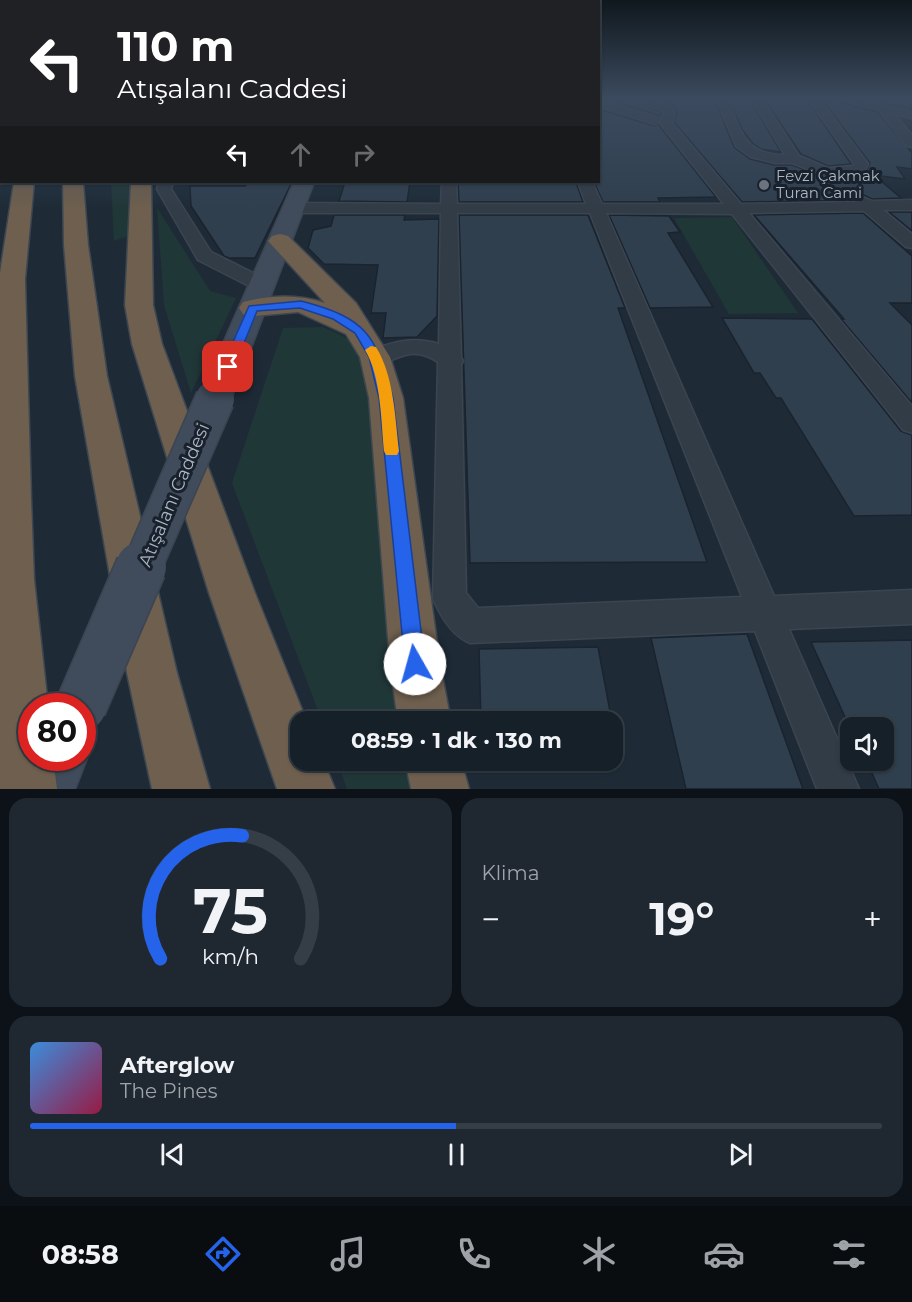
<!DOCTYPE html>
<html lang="tr">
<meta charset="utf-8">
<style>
:root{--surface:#162029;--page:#1f2831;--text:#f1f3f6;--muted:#9ea3a8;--line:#353e46;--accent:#2563eb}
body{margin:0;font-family:Montserrat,sans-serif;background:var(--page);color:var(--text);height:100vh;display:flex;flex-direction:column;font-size:22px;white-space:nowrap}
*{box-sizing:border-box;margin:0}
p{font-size:20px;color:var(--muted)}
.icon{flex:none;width:33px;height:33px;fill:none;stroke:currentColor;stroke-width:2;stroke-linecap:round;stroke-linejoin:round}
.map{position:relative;height:789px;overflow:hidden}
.panel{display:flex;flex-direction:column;gap:9px;padding:9px;background:#0c1217;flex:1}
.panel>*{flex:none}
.guide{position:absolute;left:0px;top:0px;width:600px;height:183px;box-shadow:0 2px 4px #0004,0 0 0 2px var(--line);background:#202124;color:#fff;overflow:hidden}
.buttons{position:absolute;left:840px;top:717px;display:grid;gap:12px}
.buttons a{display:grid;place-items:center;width:54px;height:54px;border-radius:12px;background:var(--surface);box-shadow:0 2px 4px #0004,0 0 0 2px var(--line);font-size:30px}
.speed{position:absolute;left:18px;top:693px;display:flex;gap:12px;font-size:30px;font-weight:700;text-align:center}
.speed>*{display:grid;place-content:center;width:78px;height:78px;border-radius:50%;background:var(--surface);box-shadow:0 2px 4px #0004,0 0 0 2px var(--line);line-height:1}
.speed .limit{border:9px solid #d22;background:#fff;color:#111}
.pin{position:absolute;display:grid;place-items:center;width:51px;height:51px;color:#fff;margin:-26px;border-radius:12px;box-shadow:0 3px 9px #0006}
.me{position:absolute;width:66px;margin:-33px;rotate:353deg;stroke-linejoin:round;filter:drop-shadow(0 0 4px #0008)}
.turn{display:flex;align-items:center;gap:21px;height:126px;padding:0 18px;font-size:27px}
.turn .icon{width:78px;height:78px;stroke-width:2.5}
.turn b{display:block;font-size:42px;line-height:51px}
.lanes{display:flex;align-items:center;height:57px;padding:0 18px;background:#0003;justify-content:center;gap:30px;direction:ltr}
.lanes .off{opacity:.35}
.big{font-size:45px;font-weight:700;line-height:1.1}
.panel .card{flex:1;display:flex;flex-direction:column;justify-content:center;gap:9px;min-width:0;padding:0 21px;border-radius:18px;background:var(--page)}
.panel .dial{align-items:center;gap:0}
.dial svg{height:156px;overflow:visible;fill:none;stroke:var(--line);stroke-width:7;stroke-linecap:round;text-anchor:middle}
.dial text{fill:var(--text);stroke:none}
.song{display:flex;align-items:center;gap:18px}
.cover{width:72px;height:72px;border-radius:9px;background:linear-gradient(135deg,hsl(210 70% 55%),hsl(340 70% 35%))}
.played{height:6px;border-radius:3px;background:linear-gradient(90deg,var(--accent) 50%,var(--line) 50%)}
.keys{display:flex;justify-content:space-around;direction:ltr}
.heat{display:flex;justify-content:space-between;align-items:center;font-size:33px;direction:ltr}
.panel .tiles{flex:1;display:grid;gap:9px;grid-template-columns:1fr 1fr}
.card:last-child{grid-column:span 2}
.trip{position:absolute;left:290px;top:711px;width:333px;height:60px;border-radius:18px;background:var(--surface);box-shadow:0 2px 4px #0004,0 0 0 2px var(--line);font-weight:700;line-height:60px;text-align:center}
.tabs{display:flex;height:96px;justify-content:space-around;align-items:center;background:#090d10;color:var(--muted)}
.tabs .icon{width:42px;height:42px}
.tabs .on{color:var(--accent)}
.tabs b{font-size:27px;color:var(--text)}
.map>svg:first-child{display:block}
.green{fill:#203738}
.building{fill:#303f4e;stroke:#1a232e;stroke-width:1.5}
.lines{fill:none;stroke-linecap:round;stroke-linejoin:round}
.street-casing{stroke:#3b4551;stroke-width:3}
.secondary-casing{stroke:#3b4551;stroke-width:3}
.highway-casing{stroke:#3d4752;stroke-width:3}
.street{fill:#323c47;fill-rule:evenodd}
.secondary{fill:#404c5b;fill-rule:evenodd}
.highway{fill:#6e5f4e;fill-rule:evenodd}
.secondary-bridge-far2-casing{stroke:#3b4551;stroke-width:32;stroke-linecap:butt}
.secondary-bridge-far1-casing{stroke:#3b4551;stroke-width:41;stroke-linecap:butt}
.secondary-bridge-casing{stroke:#3b4551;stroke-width:53;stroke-linecap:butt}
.secondary-bridge-far2{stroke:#404c5b;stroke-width:29}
.secondary-bridge-far1{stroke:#404c5b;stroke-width:38}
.secondary-bridge{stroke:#404c5b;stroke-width:50}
.route{fill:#2563eb;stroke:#184099;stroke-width:1.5}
.slow{fill:#f59e0b}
.worship-dot{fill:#6b7280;stroke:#18212c;stroke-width:2}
.labels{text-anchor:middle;stroke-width:6;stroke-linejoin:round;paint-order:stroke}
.far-poi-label{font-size:15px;fill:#acb7c5;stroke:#18212c;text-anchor:start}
.street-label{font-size:18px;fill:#acb7c5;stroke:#18212c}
</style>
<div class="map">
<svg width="912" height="789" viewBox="0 0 912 789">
<rect width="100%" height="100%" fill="#1e2b37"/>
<path class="green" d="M111,182H134L131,235L114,241Z
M157,208L210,291L236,298L191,393L164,305Z
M732,217L798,313L729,314L674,218Z
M323,327C361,343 362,348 373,387L404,721H322L232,483L283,328Z
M337,761H408L412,789H347Z"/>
<path class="building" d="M616,98H629L661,112L660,116L609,100Z
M658,98H714L734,147L750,159L774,165H792L826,178H848L865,174L870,163L821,98H837L839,102L878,112L912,153V169L897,167L905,179L874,175L901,198L872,199L864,195L855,200L742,202L674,122L677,114L675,107L670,102Z
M728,98H749L781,152L761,149L753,144L742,129Z
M764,98H806L851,164L828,166L801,154Z
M865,98H912V110Z
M598,109L654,126L658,124L716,197L658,198L660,202H603L594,182H598Z
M249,182H292L255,258H229L224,256L191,206L190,186H245Z
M345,182H410L407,202L339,201Z
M458,182H576L583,202H459Z
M889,212H912V230H911Z
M863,213L912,256V303H890L912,325V403L841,319H844L754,215Z
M334,215H405L404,220L439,219L437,316L417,337L383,338L386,313H371L378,265L324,264L308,248L313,230L331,226Z
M459,215H588L625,308H618L707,562L470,563Z
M609,215L669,216L680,232L668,233L713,307L650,308Z
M722,318L812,319L901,431L912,435V515L854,516L781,398H776L760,373H754Z
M747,634L803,789H686L651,638Z
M912,640V789H879L866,760H884V728H850L811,642Z
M598,647L612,722H481L479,649Z"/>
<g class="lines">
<g class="street-casing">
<path id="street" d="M631,98C648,98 684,98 672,123L741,204L856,202L863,197L872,201L912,200V210H883L912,234V248L906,247L864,211L749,213L912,406V433L903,430L732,214L606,213L774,596L912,590V624L789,629L859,789H817L755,631L470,643C452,636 441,617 433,599L438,362C404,340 394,370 367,362L364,357L367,352C392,342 412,336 439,344L441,213H293L285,208L293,203L441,204L442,182H456L457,204H586L578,182H592L602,204H724L660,123L664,111ZM457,213H590L742,597L478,608L466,593L461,365L463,361L461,357Z
M716,98H726C741,130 743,155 785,155L751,98H761L799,156L828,168L853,166L854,164L808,98H818L868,164L864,172L848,176H826L792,163H775L751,157L736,146Z
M839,98H856L912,112V118L894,114L912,135V147L907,146L879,110L840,100Z
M598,99L659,118L661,120L655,124L598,106Z
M159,182H173L171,189L211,252L269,281L272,285L269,289H255L198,260L157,189Z"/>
</g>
<g class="secondary-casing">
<path id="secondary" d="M294,182H314L236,387L232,395L220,399L208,395L204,387Z
M82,748L87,758L75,789H17L32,756L82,758Z"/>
</g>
<g class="highway-casing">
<path id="highway" d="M14,182H34L25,279L31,499L34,579L48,706H32V758H53L57,789H0V273Z
M63,182H83L88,245L107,376L177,673L210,789H152L127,673L75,376L64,245Z
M131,182H151L153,305L162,344L255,593L307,722H300V760H323L335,789H277L209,593L132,344L125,305Z
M280,234L288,236L356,303L390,357L403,398L440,664L451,722H398L390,664L369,398L360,357L346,334L298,312L253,316L243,314L239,308L243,302C270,295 299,294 325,303L268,241L272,236Z
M405,760H461L469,789H411Z"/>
</g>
<use href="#street" class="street"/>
<use href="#secondary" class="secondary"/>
<use href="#highway" class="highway"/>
<g class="secondary-bridge-far2-casing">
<path id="secondary-bridge-far2" d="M214,400L220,387"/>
</g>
<g class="secondary-bridge-far1-casing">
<path id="secondary-bridge-far1" d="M141,569L215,399"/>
</g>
<g class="secondary-bridge-casing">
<path id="secondary-bridge" d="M81,706L141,567"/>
</g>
<use href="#secondary-bridge-far2" class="secondary-bridge-far2"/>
<use href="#secondary-bridge-far1" class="secondary-bridge-far1"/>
<use href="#secondary-bridge" class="secondary-bridge"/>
</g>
<linearGradient id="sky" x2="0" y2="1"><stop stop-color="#10181e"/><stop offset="0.47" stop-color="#3b4a5e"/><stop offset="1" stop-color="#3b4a5e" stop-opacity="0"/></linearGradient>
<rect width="912" height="208" fill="url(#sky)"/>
<path class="route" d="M301,301C367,318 376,335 393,398L425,664L422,672L415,675L408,672L405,664L379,398L369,357L355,333L333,319L300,308L257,311L233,370H224L222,367L249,306Z"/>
<path class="slow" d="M371,346L376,347C394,376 395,417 399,451L397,455H386L384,451C381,420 381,376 365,350Z"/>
<circle class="worship-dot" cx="764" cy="185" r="6"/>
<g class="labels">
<g class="far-poi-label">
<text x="776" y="181">Fevzi Çakmak<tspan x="776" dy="17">Turan Cami</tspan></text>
</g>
<g class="street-label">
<text transform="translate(174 495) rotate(-67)" y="6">Atışalanı Caddesi</text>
</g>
</g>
</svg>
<div class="buttons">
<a><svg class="icon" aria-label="sound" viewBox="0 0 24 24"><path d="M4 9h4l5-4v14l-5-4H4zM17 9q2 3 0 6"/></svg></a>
</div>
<div class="speed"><div class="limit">80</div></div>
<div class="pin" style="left:228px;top:367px;background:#d93025"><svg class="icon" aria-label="arrive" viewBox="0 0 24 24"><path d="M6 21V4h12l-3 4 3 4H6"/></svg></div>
<svg class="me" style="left:415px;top:664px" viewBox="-20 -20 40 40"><circle r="19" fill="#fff"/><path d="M0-13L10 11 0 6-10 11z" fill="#2563eb"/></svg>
<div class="trip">08:59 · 1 dk · 130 m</div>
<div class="guide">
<div class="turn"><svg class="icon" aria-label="left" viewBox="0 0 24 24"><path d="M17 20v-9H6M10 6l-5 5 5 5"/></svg><div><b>110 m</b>Atışalanı Caddesi</div></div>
<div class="lanes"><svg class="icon" aria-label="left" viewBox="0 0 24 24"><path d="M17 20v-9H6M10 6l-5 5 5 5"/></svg><svg class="icon off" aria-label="ahead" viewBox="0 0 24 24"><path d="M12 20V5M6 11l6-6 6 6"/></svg><svg class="icon off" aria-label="right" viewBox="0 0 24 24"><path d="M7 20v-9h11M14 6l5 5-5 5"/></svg></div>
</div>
</div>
<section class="panel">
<div class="tiles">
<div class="card dial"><svg viewBox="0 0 100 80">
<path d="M14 69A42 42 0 1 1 86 69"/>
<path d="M14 69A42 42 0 0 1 56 6" stroke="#2563eb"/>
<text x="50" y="56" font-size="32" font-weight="700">75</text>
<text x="50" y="72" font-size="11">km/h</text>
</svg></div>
<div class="card"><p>Klima</p>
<div class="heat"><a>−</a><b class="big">19°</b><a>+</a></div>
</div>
<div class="card">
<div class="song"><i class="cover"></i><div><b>Afterglow</b><p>The Pines</p></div></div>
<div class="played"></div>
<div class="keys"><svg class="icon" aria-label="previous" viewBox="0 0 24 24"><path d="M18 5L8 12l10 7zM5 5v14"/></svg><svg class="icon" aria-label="pause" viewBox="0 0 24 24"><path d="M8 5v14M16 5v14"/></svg><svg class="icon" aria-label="next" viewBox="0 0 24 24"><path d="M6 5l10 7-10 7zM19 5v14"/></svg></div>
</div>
</div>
</section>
<nav class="tabs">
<b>08:58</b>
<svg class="icon on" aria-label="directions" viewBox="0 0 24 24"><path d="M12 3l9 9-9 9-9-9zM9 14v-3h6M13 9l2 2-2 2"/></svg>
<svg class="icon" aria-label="music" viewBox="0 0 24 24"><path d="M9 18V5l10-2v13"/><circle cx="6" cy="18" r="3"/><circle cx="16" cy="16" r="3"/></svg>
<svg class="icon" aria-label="phone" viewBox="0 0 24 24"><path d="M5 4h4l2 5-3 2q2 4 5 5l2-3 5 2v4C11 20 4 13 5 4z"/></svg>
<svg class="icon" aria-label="climate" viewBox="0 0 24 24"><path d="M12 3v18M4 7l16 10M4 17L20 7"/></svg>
<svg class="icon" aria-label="car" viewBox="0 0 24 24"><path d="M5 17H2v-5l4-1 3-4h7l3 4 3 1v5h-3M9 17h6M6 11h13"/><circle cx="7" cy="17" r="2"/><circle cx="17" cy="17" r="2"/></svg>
<svg class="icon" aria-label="filters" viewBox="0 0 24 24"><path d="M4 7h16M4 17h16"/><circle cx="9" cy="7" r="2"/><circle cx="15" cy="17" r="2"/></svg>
</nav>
